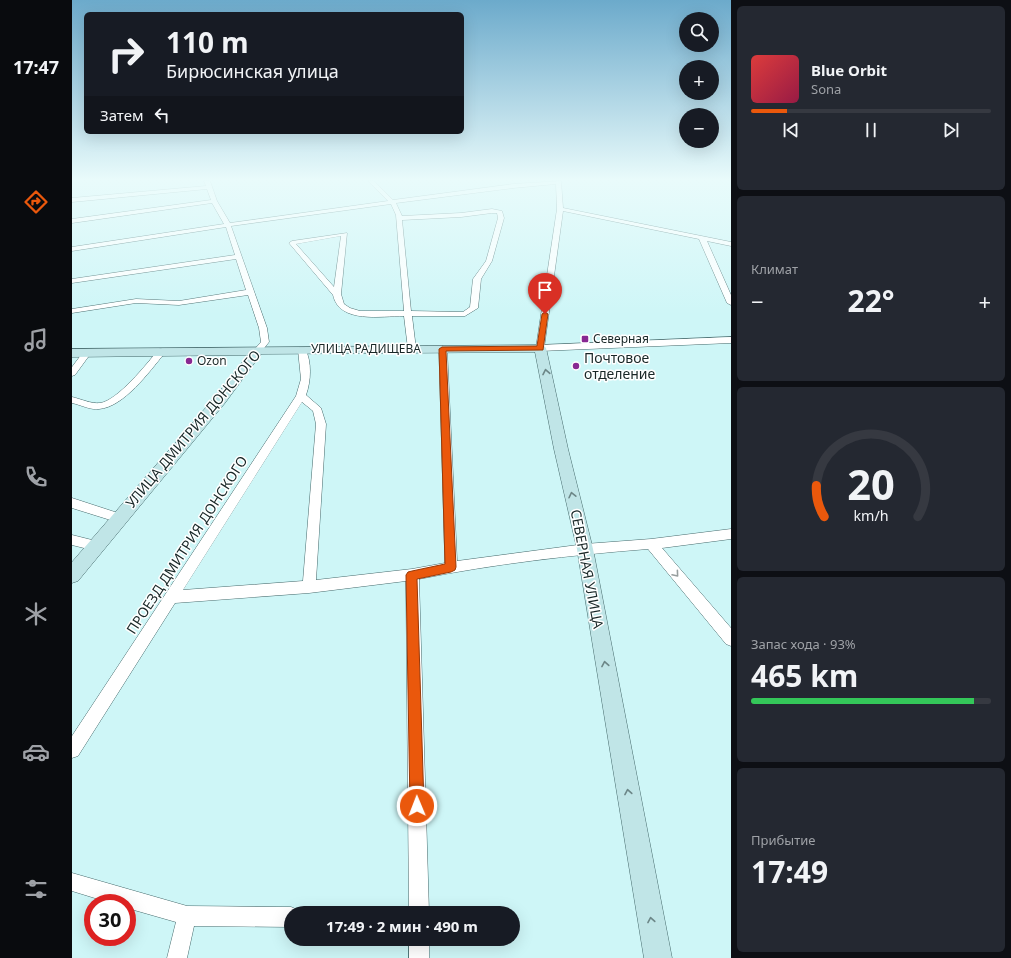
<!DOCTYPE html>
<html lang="ru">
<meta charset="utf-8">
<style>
:root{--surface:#171b24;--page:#242831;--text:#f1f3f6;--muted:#9ea1a6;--line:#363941;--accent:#ea580c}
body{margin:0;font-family:"Noto Sans",sans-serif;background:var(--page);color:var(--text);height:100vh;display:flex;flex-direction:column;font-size:15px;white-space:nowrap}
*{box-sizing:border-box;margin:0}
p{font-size:13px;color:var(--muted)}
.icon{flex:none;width:22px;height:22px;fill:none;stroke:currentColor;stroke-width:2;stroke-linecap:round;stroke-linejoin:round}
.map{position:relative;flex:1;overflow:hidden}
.sheet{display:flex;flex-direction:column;gap:6px;padding:6px;background:#0d0f14;width:280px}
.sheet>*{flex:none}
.hud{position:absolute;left:12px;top:12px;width:380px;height:122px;border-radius:6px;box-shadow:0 4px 16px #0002;background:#171b24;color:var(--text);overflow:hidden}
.fabs{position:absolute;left:607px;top:12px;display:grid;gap:8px}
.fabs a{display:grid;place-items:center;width:40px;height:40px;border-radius:50%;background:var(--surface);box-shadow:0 4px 16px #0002;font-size:20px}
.speed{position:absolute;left:12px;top:894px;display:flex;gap:8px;font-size:20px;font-weight:700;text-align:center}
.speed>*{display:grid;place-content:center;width:52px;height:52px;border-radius:50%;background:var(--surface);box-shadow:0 4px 16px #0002;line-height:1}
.speed .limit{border:6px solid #d22;background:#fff;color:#111}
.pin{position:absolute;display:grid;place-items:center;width:34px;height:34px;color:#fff;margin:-41px -17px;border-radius:50% 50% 50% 0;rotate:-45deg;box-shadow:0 0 4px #0007}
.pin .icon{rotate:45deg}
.me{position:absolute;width:44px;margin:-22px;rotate:359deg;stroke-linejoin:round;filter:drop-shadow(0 0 3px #0008)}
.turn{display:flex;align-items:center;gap:14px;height:84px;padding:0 16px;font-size:18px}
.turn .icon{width:52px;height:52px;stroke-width:2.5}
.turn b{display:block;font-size:28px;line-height:34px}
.then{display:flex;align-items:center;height:38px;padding:0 16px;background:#0003;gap:8px;font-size:15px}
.big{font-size:30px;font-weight:700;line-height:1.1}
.sheet .card{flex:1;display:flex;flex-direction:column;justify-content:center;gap:6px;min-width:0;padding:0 14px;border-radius:6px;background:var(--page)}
.sheet .dial{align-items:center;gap:0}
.dial svg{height:104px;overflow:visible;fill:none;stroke:var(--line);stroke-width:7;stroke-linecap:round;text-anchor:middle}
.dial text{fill:var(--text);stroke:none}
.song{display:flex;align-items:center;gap:12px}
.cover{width:48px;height:48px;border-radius:6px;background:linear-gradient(135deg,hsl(0 70% 55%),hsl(340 70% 35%))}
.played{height:4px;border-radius:2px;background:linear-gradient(90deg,var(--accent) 15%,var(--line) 15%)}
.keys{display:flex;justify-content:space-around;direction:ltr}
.heat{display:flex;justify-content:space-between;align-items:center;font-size:22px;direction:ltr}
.charge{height:6px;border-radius:3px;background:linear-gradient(90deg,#34c759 93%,var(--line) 0)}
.trip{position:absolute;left:212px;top:906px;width:236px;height:40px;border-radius:20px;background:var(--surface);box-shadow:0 4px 16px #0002;font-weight:700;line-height:40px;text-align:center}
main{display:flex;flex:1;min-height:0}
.tabs{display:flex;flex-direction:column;width:72px;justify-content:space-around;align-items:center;background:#090b0e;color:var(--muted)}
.tabs .icon{width:28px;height:28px}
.tabs .on{color:var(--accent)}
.tabs b{font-size:18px;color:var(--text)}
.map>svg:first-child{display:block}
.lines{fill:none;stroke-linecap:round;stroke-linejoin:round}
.minor-casing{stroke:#466a6c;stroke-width:1}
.tertiary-casing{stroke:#466a6c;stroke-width:1}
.secondary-casing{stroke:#466a6c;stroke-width:1}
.minor{fill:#fff;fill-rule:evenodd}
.tertiary{fill:#fff;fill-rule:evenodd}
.secondary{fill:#c0e5e7;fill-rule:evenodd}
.oneway{stroke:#6c8687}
.oneway2{stroke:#979e9e}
.route{fill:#ea580c;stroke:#983908}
.poi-dot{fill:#882892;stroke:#fff;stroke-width:1.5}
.labels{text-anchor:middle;stroke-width:3;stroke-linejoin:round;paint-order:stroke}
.far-poi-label{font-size:12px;fill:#182727;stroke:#fff;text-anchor:start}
.far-street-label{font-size:12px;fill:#182727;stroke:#fff}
.poi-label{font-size:14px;fill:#182727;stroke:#fff;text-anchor:start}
.street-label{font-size:14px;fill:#182727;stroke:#fff}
</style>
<main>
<nav class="tabs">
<b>17:47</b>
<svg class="icon on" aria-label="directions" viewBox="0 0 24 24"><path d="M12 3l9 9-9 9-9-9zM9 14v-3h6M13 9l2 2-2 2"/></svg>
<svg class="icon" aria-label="music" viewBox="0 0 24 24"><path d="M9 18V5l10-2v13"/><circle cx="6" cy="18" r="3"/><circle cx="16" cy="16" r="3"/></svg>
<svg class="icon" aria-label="phone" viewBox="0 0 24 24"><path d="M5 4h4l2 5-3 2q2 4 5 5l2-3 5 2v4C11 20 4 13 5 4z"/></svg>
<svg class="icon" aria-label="climate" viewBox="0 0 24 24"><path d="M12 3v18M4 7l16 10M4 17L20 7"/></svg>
<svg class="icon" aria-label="car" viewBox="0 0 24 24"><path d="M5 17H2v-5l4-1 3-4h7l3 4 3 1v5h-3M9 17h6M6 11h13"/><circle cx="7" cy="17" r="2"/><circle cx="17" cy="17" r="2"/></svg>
<svg class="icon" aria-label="filters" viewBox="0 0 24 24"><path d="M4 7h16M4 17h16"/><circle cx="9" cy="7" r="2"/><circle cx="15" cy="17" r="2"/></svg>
</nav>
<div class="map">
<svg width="659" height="958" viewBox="0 0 659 958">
<rect width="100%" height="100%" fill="#cef6f7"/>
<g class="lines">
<g class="minor-casing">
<path id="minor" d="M132,181H138L145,201L158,223L316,201L296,181H302L321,200L441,184L489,181L491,208L659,242V246L635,241L659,295V305L655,303L627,239L491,211L472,348L471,350H465L464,348L485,209L484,184L441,188L324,203L330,216L389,213L420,209L430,211L432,218L420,261L409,279L406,308L393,316H340L344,349L343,351H337L336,349L332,316C310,316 267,324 261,295L217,243L220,241L275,233L269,294L272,304L278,308L288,311H332L324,215L319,204L159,226L195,328L197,342L189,352H183L182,350L189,342L187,328L176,295L107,305L64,303L0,313V309L64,299L107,301L174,290L164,259L0,283V279L163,255L154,227L0,251V247L152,224L140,203L0,223V219L139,200L135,189L0,202V198L134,186ZM420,213H425L426,218L414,261L401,279L398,307L391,312L339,311L330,220L389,217ZM269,236L262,287L224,244Z
M371,346L375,349L385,561L513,544L579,539L659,529V539L590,548L659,628V646L654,644L576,549C499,555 422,564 347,579L357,913H337L334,581L237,593L103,603L6,756L0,758V736L224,396L229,379L226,350L227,348H233C240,362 239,381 234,395L249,408L254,424L244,580L340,569L373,563L367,349ZM230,402L241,411L244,424L231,581L111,590Z
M89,349L92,350L93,352L92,354C77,372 52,407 27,409C18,410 9,405 0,403V397C9,399 19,404 28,403C45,401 75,364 86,350Z
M15,350L19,353L3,375L0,376V367L12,351Z
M0,498L52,515L54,518L52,521L48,523L0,508Z
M0,535L28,542L30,546L28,550L24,551L0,545Z
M0,873L115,906L219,907L226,910L227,913H219V927L122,926L115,958H95L104,922L55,908V903H39L0,891Z
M337,939H357V958H337Z"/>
</g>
<g class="tertiary-casing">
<path id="tertiary" d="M659,337V343L468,351L463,348L468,345Z"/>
</g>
<g class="secondary-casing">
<path id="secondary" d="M468,345L472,346L474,348L496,449L521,549L600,958H572L505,549L482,449L463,352L189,354L153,403L6,581L0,583V562L143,397L176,355L0,357V349Z"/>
</g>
<use href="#minor" class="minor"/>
<use href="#tertiary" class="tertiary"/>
<use href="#secondary" class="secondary"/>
</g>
<defs><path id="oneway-chevron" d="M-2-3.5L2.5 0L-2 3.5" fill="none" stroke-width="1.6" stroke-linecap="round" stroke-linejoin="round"/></defs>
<g class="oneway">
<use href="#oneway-chevron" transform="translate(474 372) rotate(-101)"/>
<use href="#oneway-chevron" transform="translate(500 495) rotate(-103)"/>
<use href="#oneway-chevron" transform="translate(533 664) rotate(-100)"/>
<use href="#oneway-chevron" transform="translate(556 792) rotate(-100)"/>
<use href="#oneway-chevron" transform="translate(579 920) rotate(-100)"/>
</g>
<use class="oneway2" href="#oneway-chevron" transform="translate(604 574) rotate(50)"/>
<linearGradient id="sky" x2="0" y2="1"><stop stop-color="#6caacb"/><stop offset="0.57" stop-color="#e9fbfb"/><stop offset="1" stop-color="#e9fbfb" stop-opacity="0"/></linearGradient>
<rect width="659" height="315" fill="url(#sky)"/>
<path class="route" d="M473,312L476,314L471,350L374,351L384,567L383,570L379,572L345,579L352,806L350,811L345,813L340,811L338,806L334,575L336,572L340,571L373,564L367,349L370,347L465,346L470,314Z"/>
<g class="poi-dot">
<rect x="509" y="335" width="8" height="8" rx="2"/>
<circle cx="117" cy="361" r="4"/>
<circle cx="504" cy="366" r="4"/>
</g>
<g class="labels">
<g class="far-poi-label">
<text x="521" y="343">Северная</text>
<text x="125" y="365">Ozon</text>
</g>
<g class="far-street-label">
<text x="294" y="353">УЛИЦА РАДИЩЕВА</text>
</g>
<g class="poi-label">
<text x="512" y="363">Почтовое<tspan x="512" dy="16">отделение</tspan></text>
</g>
<g class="street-label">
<text transform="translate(121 429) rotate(-50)" y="5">УЛИЦА ДМИТРИЯ ДОНСКОГО</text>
<text transform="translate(115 545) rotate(-57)" y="5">ПРОЕЗД ДМИТРИЯ ДОНСКОГО</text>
<text transform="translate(515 569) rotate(79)" y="5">СЕВЕРНАЯ УЛИЦА</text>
</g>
</g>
</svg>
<div class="fabs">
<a><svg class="icon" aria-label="search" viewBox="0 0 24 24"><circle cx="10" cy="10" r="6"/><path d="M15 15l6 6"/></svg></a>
<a>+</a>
<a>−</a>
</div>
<div class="speed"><div class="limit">30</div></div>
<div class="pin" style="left:473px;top:314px;background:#d93025"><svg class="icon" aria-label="arrive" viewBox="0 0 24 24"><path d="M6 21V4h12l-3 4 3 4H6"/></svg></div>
<svg class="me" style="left:345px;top:806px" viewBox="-20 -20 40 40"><circle r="17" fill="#ea580c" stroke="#fff" stroke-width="3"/><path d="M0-11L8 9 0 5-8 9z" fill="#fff"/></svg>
<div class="trip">17:49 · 2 мин · 490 m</div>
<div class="hud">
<div class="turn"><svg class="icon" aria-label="right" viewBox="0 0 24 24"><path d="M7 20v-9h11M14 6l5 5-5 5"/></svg><div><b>110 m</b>Бирюсинская улица</div></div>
<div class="then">Затем<svg class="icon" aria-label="left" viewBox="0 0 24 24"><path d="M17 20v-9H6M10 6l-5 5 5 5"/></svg></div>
</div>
</div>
<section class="sheet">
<div class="card">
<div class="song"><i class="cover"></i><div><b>Blue Orbit</b><p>Sona</p></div></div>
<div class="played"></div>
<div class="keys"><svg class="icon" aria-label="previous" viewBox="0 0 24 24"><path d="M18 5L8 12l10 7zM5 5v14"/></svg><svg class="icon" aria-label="pause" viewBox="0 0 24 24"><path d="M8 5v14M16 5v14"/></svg><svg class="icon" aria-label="next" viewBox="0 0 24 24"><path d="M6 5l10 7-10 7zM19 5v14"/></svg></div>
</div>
<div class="card"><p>Климат</p>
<div class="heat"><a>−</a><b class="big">22°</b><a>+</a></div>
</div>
<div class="card dial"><svg viewBox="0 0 100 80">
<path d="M14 69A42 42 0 1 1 86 69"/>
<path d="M14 69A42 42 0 0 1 8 45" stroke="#ea580c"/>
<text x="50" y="56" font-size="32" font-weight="700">20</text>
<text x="50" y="72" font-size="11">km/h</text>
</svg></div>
<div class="card"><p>Запас хода · 93%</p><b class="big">465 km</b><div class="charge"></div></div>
<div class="card"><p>Прибытие</p><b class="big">17:49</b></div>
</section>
</main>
